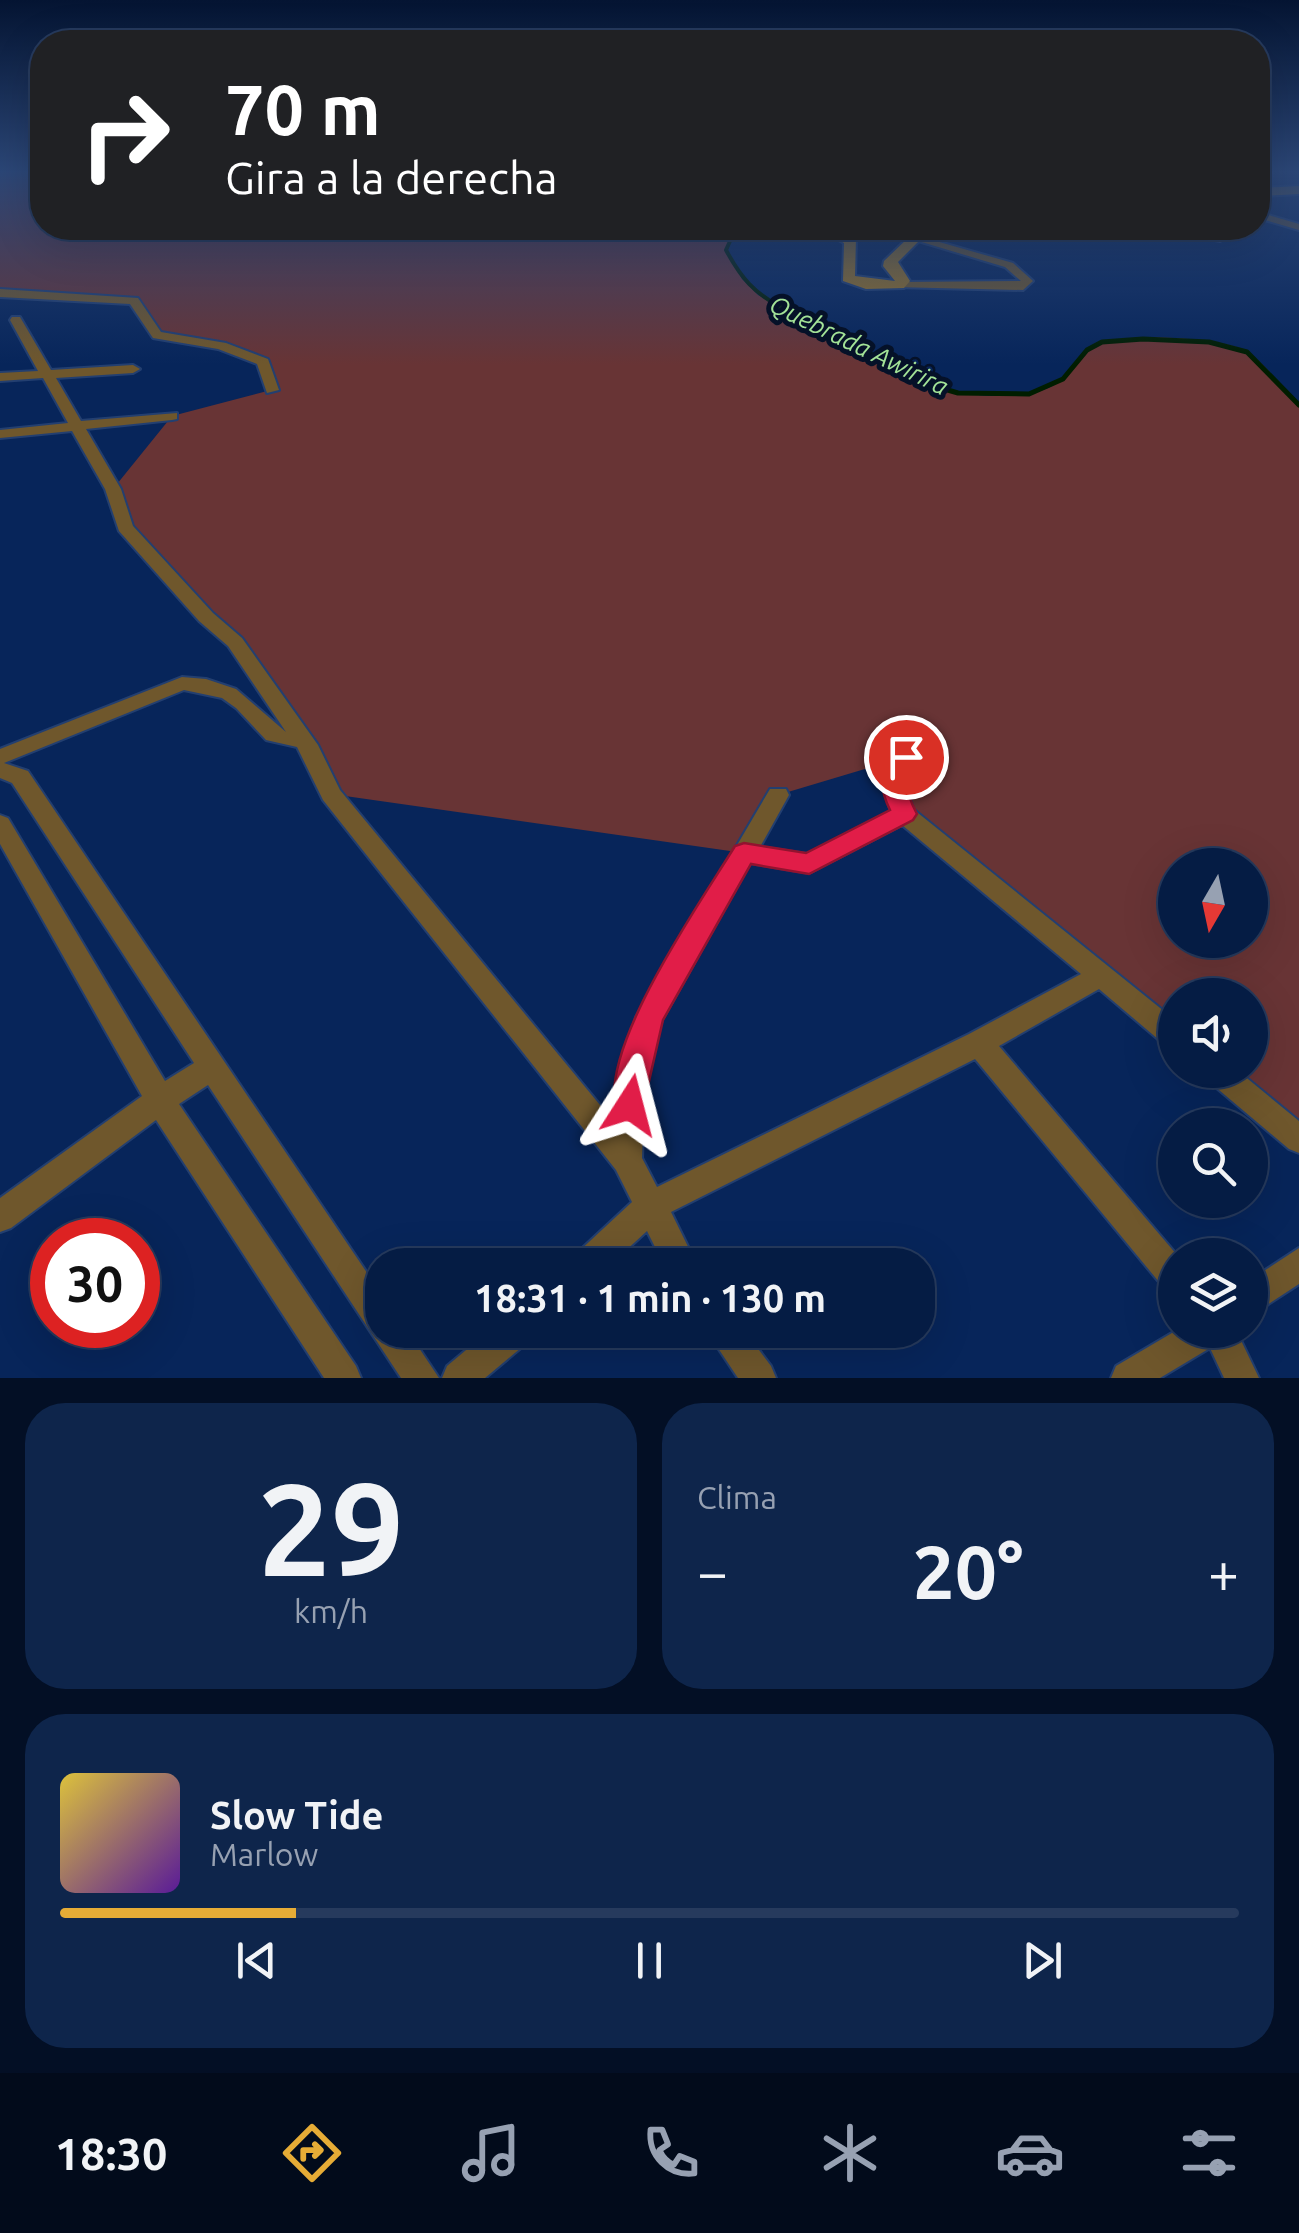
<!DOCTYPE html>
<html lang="es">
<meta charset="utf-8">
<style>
:root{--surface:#051c44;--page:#0e254b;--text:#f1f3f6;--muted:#97a1b2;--line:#263a5d;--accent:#e6ac36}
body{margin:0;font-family:Ubuntu,sans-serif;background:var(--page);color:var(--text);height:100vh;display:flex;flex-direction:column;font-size:38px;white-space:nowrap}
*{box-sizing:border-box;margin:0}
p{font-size:32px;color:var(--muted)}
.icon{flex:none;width:55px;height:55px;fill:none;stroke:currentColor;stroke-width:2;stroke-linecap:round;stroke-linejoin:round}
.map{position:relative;height:1378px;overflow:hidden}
.details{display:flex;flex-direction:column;gap:25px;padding:25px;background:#030f25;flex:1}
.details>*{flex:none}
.guide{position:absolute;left:30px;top:30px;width:1240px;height:210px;border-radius:40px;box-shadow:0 10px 40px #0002,0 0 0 2px var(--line);background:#202124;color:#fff;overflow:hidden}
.needle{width:65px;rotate:189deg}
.fabs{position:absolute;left:1158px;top:848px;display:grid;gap:20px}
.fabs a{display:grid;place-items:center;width:110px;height:110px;border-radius:50%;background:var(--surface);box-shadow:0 10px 40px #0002,0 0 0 2px var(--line);font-size:50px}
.speed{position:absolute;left:30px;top:1218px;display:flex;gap:20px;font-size:50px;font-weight:700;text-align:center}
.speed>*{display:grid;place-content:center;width:130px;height:130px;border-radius:50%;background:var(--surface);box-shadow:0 10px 40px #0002,0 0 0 2px var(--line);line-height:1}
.speed .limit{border:15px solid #d22;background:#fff;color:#111}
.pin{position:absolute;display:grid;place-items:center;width:85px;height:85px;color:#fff;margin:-42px;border:5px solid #fff;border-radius:50%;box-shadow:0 2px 10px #0007}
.me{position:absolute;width:110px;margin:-55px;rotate:9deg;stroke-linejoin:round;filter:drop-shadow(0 0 8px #0008)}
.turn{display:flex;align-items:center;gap:35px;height:210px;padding:0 30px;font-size:45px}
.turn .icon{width:130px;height:130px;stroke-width:2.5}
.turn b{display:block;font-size:70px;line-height:85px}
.big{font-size:75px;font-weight:700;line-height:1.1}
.details .widget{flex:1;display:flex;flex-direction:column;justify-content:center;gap:15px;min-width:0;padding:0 35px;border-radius:40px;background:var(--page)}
.details .dial{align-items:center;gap:0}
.dial b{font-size:130px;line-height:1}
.song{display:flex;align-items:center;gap:30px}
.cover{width:120px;height:120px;border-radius:15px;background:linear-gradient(135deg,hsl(50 70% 55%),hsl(270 70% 35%))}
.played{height:10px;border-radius:5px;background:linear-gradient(90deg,var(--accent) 20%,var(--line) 20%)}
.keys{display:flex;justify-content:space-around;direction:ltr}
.heat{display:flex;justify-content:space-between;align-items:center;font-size:55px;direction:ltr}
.details .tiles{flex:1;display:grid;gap:25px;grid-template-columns:1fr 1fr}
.widget:last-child{grid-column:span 2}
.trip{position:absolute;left:365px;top:1248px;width:570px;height:100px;border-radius:40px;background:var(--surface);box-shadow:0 10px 40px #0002,0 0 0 2px var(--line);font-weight:700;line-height:100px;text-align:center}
.tab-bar{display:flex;height:160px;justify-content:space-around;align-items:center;background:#020b1b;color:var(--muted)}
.tab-bar .icon{width:70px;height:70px}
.tab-bar .selected{color:var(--accent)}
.tab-bar b{font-size:45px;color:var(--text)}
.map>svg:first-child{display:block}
.green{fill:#683435;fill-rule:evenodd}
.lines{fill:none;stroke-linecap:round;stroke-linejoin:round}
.stream-far1{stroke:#001d00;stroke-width:4}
.stream{stroke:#001d00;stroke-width:5}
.street-casing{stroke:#233f70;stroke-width:4}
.secondary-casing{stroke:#233f70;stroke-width:4}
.street{fill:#6f572c;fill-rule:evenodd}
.secondary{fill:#977124;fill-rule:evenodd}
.route{fill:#e11d48;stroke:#92132f;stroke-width:2.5}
.labels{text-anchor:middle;stroke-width:10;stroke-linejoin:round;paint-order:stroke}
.far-water-label{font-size:25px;font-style:italic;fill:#a3e397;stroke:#051128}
</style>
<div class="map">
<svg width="1299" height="1378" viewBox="0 0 1299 1378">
<rect width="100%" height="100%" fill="#07255a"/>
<path class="green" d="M0,172H42V228H736L726,250L742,279L758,295C818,330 926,396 993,396C1017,396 1046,395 1065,377C1076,366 1082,352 1096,345C1120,332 1223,337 1246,351C1265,363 1283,389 1299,405V1139L1216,1070H1250V995H1175V1036L904,814L905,757L778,795L744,853L331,794L235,642L125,527L113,489L172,416L271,390L263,362L251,355L157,335L134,301L0,293ZM1175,865H1250V940H1175Z"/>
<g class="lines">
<path class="stream-far1" d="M736,228L726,250C741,278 754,293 782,308"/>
<path class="stream" d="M777,305L927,384L958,393L1029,394L1063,379L1087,350L1102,342L1143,339L1209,342L1247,352L1299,405"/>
<g class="street-casing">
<path id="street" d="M1258,212L1299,224V230L1258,218Z
M875,228H890L1013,263L1033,281L1023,290L895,287V283L899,282L1021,281L1005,267Z
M0,289L138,298L161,332L226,343L268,359L279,390L267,393L257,364L218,349L153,338L130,304L0,297Z
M12,317H20L51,370L133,365L140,369L133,373L56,378L81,421L177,413V419L172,420L86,429L121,489L133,526L213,613L242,638L318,745L340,790L614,1122L617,1078L636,1017L770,789H786L789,795L760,847L807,854L891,811C881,787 885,773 898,752H914L917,757L906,785L913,809L1175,1020V1048L1165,1045L1099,989L999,1046L1177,1255L1175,1293L1164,1288L975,1059L671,1212L697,1265H664L647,1231L610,1265H571L576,1254L632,1202L616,1170L323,800L297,747L266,740L236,708L222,698L184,690L4,763L28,771L382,1295V1330H407L439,1378H401L208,1085L179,1104L356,1366L361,1378H324L156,1120L11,1228L0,1232V1198L142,1096L0,844V815L8,818L165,1081L194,1063L12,783L0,778V749L182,677L206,679L236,689L286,732L228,646L199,621L119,531L105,489L72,431L0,438V430L68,423L43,378L0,381V373L38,371L10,320ZM902,825L1081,974L969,1034L657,1187L642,1158L645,1078L662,1020L750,863L809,873Z
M1202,1070H1237L1299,1121V1153L1289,1149L1206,1079Z
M1299,1248V1284L1250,1316V1280Z
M490,1330H533L528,1342L485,1378H442L447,1366Z
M706,1330H744L771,1366L776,1378H738Z
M1177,1330H1236L1259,1378H1224L1210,1348L1160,1378H1111L1116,1366Z"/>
</g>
<g class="secondary-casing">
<path id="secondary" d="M1299,186V194L1258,196V188Z
M818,228H833L856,238L855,276L895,281L883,266L884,261L907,239L909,228H921L920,240L898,262L910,281L904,288L866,289L843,281L844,243Z
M1027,228H1055L1033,232Z
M1155,228L1209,231L1207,228H1219L1227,237L1220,241Z"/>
</g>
<use href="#street" class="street"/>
<use href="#secondary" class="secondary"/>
</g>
<linearGradient id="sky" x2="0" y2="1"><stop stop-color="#041432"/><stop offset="0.47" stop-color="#2b4676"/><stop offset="1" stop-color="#2b4676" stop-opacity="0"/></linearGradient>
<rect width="1299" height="365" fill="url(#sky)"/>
<path class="route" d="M906,748L918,757C904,781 904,789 917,814L913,820L809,874L751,864L663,1020L641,1116L630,1120L618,1116C592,1056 702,900 735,846L744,843L806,853L890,810C877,784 882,774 897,751Z"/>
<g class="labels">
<g class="far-water-label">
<text transform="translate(859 345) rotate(26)" y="9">Quebrada Awirira</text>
</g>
</g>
</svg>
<div class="fabs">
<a><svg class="needle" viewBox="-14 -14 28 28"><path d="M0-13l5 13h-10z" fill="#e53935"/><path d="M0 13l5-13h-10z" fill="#97a1b2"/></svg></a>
<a><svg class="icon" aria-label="sound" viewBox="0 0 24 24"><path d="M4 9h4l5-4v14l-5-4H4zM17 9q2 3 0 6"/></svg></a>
<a><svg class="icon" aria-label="search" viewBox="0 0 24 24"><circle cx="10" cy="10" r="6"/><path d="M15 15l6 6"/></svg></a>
<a><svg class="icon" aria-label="layers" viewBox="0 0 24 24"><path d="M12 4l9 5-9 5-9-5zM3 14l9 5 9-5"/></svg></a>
</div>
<div class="speed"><div class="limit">30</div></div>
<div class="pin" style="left:906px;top:757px;background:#d93025"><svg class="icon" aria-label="arrive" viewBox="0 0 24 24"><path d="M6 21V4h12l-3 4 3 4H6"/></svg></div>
<svg class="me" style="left:630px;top:1105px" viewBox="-20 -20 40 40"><path d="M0-17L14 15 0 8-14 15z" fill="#e11d48" stroke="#fff" stroke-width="4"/></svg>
<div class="trip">18:31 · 1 min · 130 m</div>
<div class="guide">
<div class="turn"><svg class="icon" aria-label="right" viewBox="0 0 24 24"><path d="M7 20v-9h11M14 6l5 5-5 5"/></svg><div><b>70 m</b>Gira a la derecha</div></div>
</div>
</div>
<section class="details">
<div class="tiles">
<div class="widget dial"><b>29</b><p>km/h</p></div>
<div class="widget"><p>Clima</p>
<div class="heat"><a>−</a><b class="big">20°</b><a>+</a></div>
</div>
<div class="widget">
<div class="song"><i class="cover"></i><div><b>Slow Tide</b><p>Marlow</p></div></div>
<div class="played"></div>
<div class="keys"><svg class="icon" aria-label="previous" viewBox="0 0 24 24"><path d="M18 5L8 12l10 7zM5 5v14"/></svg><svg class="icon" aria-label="pause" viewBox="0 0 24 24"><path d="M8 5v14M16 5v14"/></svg><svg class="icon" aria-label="next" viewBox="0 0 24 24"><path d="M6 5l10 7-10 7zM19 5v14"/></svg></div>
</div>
</div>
</section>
<nav class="tab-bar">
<b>18:30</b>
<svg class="icon selected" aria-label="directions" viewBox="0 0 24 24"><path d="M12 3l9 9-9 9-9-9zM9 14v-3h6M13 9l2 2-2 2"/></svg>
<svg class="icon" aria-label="music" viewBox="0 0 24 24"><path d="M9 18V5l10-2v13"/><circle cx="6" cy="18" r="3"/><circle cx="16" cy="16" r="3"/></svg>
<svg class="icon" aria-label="phone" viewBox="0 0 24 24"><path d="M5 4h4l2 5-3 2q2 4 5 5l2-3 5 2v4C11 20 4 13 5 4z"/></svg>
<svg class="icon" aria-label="climate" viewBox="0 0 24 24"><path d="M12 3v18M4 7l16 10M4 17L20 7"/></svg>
<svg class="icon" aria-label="car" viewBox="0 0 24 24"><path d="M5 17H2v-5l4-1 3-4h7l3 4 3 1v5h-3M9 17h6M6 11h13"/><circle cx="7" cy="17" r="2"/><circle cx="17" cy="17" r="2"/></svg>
<svg class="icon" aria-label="filters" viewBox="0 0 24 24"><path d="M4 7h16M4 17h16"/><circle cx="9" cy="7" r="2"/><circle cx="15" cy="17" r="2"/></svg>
</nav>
